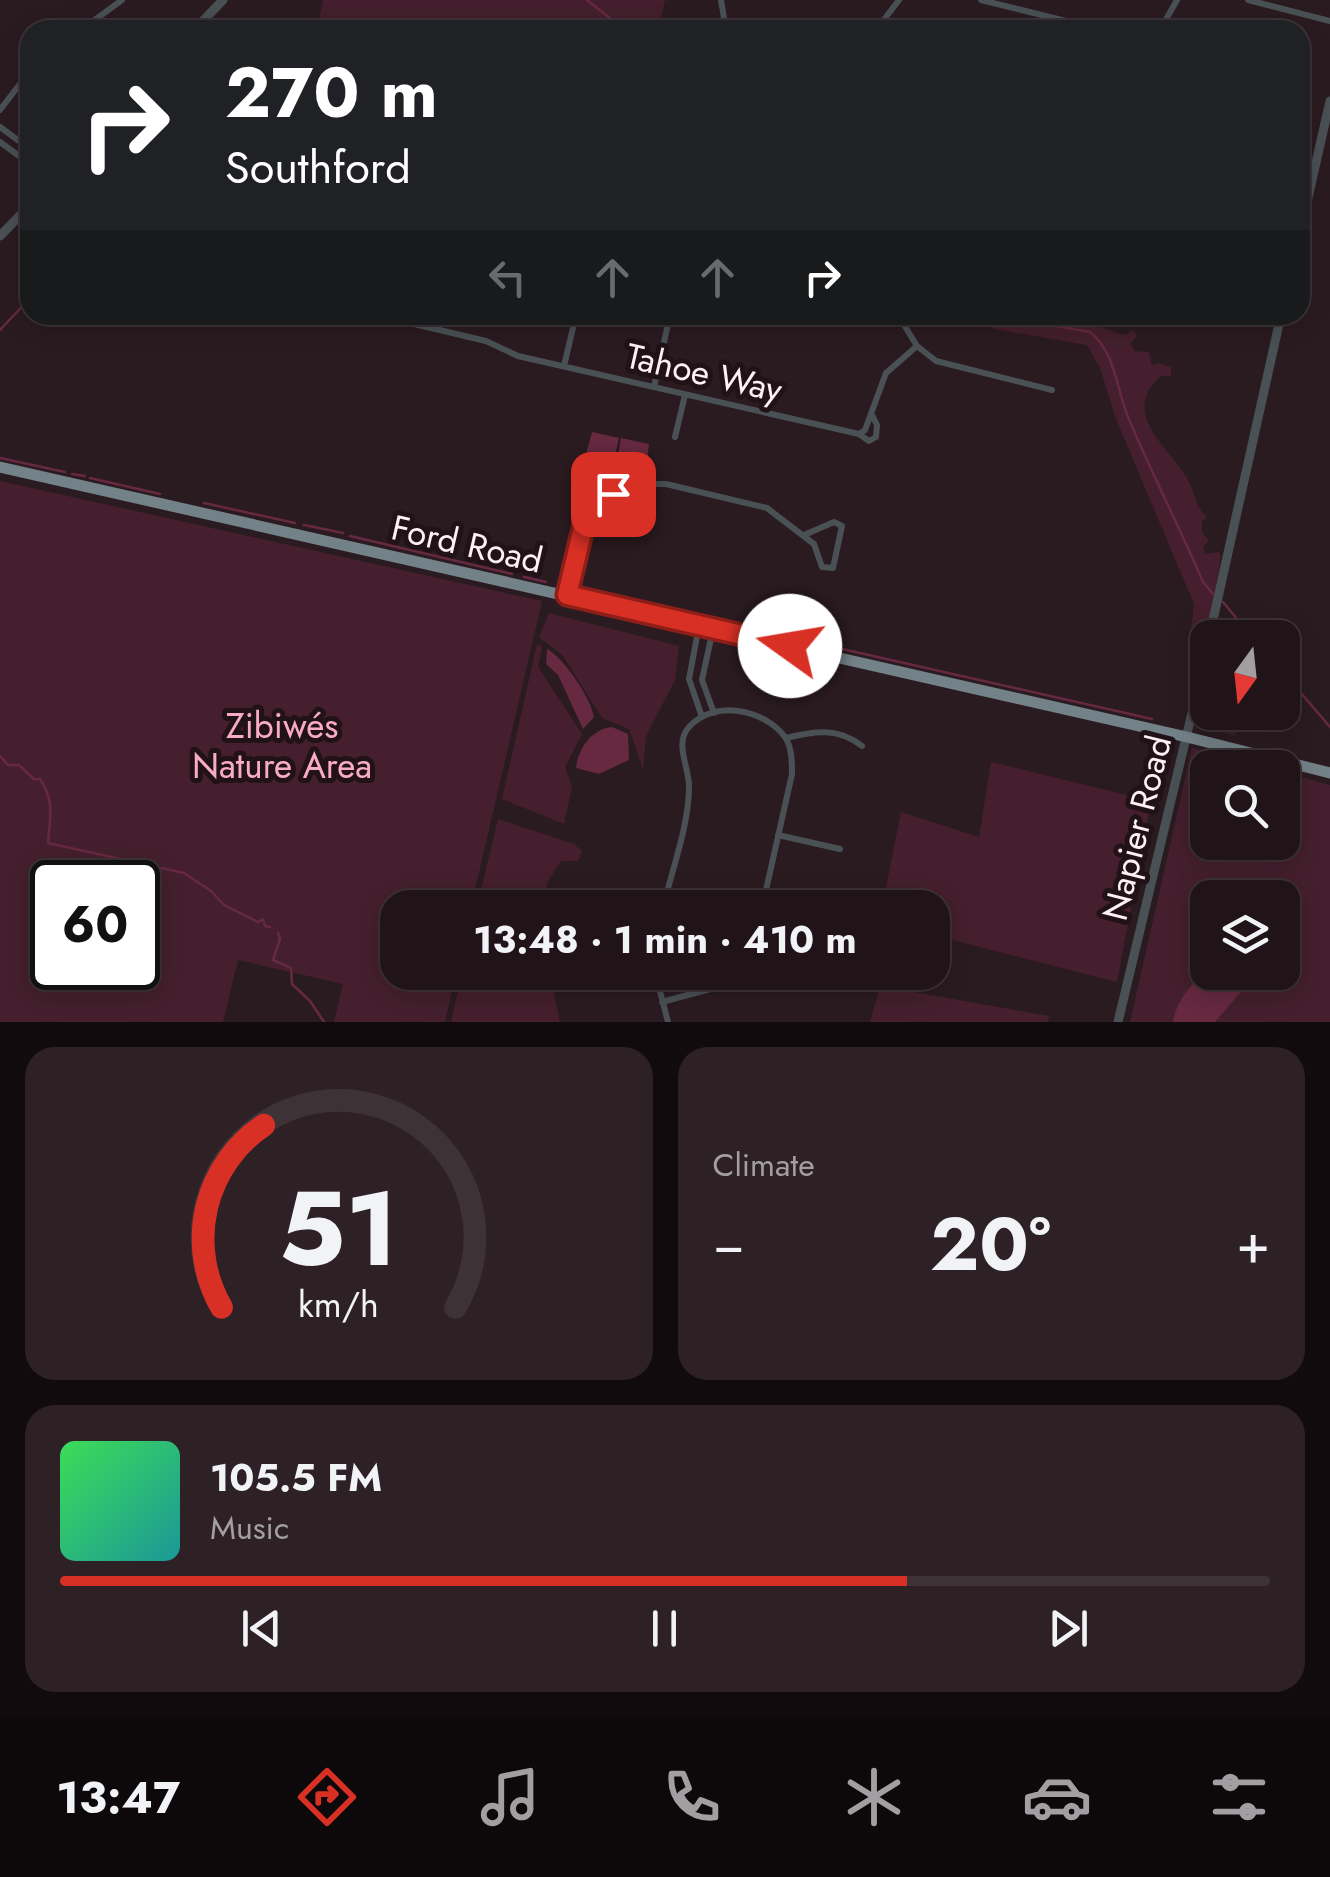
<!DOCTYPE html>
<meta charset="utf-8">
<style>
:root{--surface:#201418;--page:#2d2125;--text:#f1f3f6;--muted:#a29ea2;--line:#3d3337;--accent:#d93025}
body{margin:0;font-family:Jost,sans-serif;background:var(--page);color:var(--text);height:100vh;display:flex;flex-direction:column;font-size:38px;white-space:nowrap}
*{box-sizing:border-box;margin:0}
p{font-size:32px;color:var(--muted)}
.icon{flex:none;width:55px;height:55px;fill:none;stroke:currentColor;stroke-width:2;stroke-linecap:round;stroke-linejoin:round}
.map{position:relative;height:1022px;overflow:hidden}
.sheet{display:flex;flex-direction:column;gap:25px;padding:25px;background:#120b0d;flex:1}
.sheet>*{flex:none}
.guide{position:absolute;left:20px;top:20px;width:1290px;height:305px;border-radius:30px;box-shadow:0 5px 25px #0003,0 0 0 2px var(--line);background:#202124;color:#fff;overflow:hidden}
.needle{width:65px;rotate:195deg}
.tools{position:absolute;left:1190px;top:620px;display:grid;gap:20px}
.tools a{display:grid;place-items:center;width:110px;height:110px;border-radius:20px;background:var(--surface);box-shadow:0 5px 25px #0003,0 0 0 2px var(--line);font-size:50px}
.speed{position:absolute;left:30px;top:860px;display:flex;gap:20px;font-size:50px;font-weight:700;text-align:center}
.speed>*{display:grid;place-content:center;width:130px;height:130px;border-radius:50%;background:var(--surface);box-shadow:0 5px 25px #0003,0 0 0 2px var(--line);line-height:1}
.speed .limit{border:5px solid #111;border-radius:15px;background:#fff;color:#111}
.pin{position:absolute;display:grid;place-items:center;width:85px;height:85px;color:#fff;margin:-42px;border-radius:20px;box-shadow:0 5px 15px #0006}
.me{position:absolute;width:110px;margin:-55px;rotate:283deg;stroke-linejoin:round;filter:drop-shadow(0 0 8px #0008)}
.turn{display:flex;align-items:center;gap:35px;height:210px;padding:0 40px;font-size:45px}
.turn .icon{width:130px;height:130px;stroke-width:2.5}
.turn b{display:block;font-size:70px;line-height:85px}
.lanes{display:flex;align-items:center;height:95px;padding:0 40px;background:#0003;justify-content:center;gap:50px;direction:ltr}
.lanes .off{opacity:.35}
.big{font-size:75px;font-weight:700;line-height:1.1}
.sheet .card{flex:1;display:flex;flex-direction:column;justify-content:center;gap:15px;min-width:0;padding:0 35px;border-radius:30px;background:var(--page)}
.sheet .dial{align-items:center;gap:0}
.dial svg{height:260px;overflow:visible;fill:none;stroke:var(--line);stroke-width:7;stroke-linecap:round;text-anchor:middle}
.dial text{fill:var(--text);stroke:none}
.song{display:flex;align-items:center;gap:30px}
.cover{width:120px;height:120px;border-radius:15px;background:linear-gradient(135deg,hsl(130 70% 55%),hsl(180 70% 35%))}
.played{height:10px;border-radius:5px;background:linear-gradient(90deg,var(--accent) 70%,var(--line) 70%)}
.keys{display:flex;justify-content:space-around;direction:ltr}
.heat{display:flex;justify-content:space-between;align-items:center;font-size:55px;direction:ltr}
.sheet .tiles{flex:1;display:grid;gap:25px;grid-template-columns:1fr 1fr}
.card:last-child{grid-column:span 2}
.trip{position:absolute;left:380px;top:890px;width:570px;height:100px;border-radius:30px;background:var(--surface);box-shadow:0 5px 25px #0003,0 0 0 2px var(--line);font-weight:700;line-height:100px;text-align:center}
.dock{display:flex;height:160px;justify-content:space-around;align-items:center;background:#0d080a;color:var(--muted)}
.dock .icon{width:70px;height:70px}
.dock .active{color:var(--accent)}
.dock b{font-size:45px;color:var(--text)}
.map>svg:first-child{display:block}
.built{fill:#372229}
.green{fill:#451f2d;fill-rule:evenodd}
.water{fill:#662940}
.lines{fill:none;stroke-linecap:round;stroke-linejoin:round}
.stream{stroke:#662940;stroke-width:2.5}
.minor{stroke:#4a5154;stroke-width:6}
.tertiary{stroke:#4a5154;stroke-width:9}
.primary{stroke:#738188;stroke-width:11}
.route-casing{stroke:#8d1f18;stroke-width:25}
.route{stroke:#d93025;stroke-width:18}
.labels{text-anchor:middle;stroke-width:10;stroke-linejoin:round;paint-order:stroke}
.street-label{font-size:35px;fill:#fcf1f4;stroke:#201217}
.park-label{font-size:35px;fill:#f9aac4;stroke:#201217}
</style>
<div class="map">
<svg width="1330" height="1022" viewBox="0 0 1330 1022">
<rect width="100%" height="100%" fill="#2a1b20"/>
<path class="built" d="M1207,686L1208,712L1241,713L1235,736L1198,727Z"/>
<path class="green" d="M323,0H665L658,30H317Z
M965,315C998,315 1035,310 1067,315C1089,318 1106,332 1126,335L1133,330L1137,336L1131,343L1134,351L1149,352L1152,366L1158,363L1171,367V376H1161C1117,416 1173,448 1190,484C1196,496 1195,507 1207,517L1202,522V532L1209,541L1203,546L1205,554L1219,552L1221,556L1203,660L1187,662L1194,604L1116,419L1100,368L1087,345L994,329Z
M0,481L542,601L471,907L398,908V972L456,973L445,1022H334L343,984L238,960L223,1022H0ZM52,882H138V968H52Z
M549,613L679,646L675,680L646,736L643,769L629,729L602,718L563,656L539,637Z
M537,644L542,647L538,667L582,734L565,767L572,787L564,824L502,799Z
M1192,748L1264,767L1208,768V842H1282L1283,772L1330,785V1022H1130ZM1208,898H1282V972H1208Z
M991,762L1151,801L1117,982L933,935L932,908L882,907L901,812L979,837Z
M498,819L574,844L582,851L578,861H561L547,883L544,907H477Z
M462,973H550L560,1022H451Z
M880,986L1049,1016L1048,1022H870Z"/>
<path class="water" d="M592,432L619,438L612,469L581,490V472Z
M621,438L649,444L647,460L616,467Z
M547,649C563,657 591,698 594,717L583,729L558,675L546,664Z
M612,727L628,734L629,760L599,774L576,768C578,748 592,729 612,727Z
M1207,970L1208,972L1250,973L1251,980L1215,1022H1173C1176,1001 1192,983 1207,970Z"/>
<g class="lines">
<path class="stream" d="M587,0L621,27
M994,315L1090,332C1116,353 1116,388 1128,417C1151,472 1179,526 1203,582L1213,594
M0,330L30,298
M0,458L65,472
M72,474L85,476
M90,478L160,494
M204,503L295,523
M304,525L343,533
M350,536L512,574
M524,577L546,582
M590,592L1152,719
M1223,602L1253,638
M1282,671L1330,727
M0,756L8,765H19L34,779H40C55,801 50,818 48,843L184,873L211,891L224,905L258,922L263,919L265,926L270,927
M278,933L280,939L273,960L291,968L292,984L310,1001L324,1022"/>
<path class="minor" d="M721,0L726,30
M981,0L1102,30
M1248,0L1330,21
M81,30L122,0
M876,30L899,0
M1160,30L1177,0
M0,110L30,71
M0,127L30,149
M0,142L30,164
M376,315L486,341L518,356L859,434L865,430L886,373L917,346
M898,315L917,346L936,361L1052,390
M564,366L576,315
M654,387L670,315
M859,434L869,441L876,437L877,425L872,415
M675,437L685,395
M567,595L584,524L607,498L640,484H666L767,508L814,544L822,567L833,568L842,526L834,522L804,535
M699,626L689,679L702,717
M713,629L702,680L714,713
M786,738C814,731 838,727 862,746
M778,835L840,849
M598,902L622,908
M663,908C672,869 689,826 689,786C689,767 674,743 689,727C714,699 764,709 785,737C792,747 792,763 792,774L762,908
M655,972L668,1022
M662,1002L710,989L739,972"/>
<path class="tertiary" d="M194,30L223,0
M1300,233L1330,101
M0,236L30,205
M1209,638L1281,315
M1118,1022L1208,646"/>
<path class="primary" d="M0,467L1187,737L1330,773"/>
</g>
<g class="lines">
<g class="route-casing">
<path id="route" d="M613,494L584,524L567,595L790,646"/>
</g>
<use href="#route" class="route"/>
</g>
<g class="labels">
<g class="street-label">
<text transform="translate(704 373) rotate(13)" y="12">Tahoe Way</text>
<text transform="translate(467 544) rotate(13)" y="12">Ford Road</text>
<text transform="translate(1137 828) rotate(-76)" y="12">Napier Road</text>
</g>
<g class="park-label">
<text x="282" y="738">Zibiwés<tspan x="282" dy="40">Nature Area</tspan></text>
</g>
</g>
</svg>
<div class="tools">
<a><svg class="needle" viewBox="-14 -14 28 28"><path d="M0-13l5 13h-10z" fill="#e53935"/><path d="M0 13l5-13h-10z" fill="#a29ea2"/></svg></a>
<a><svg class="icon" aria-label="search" viewBox="0 0 24 24"><circle cx="10" cy="10" r="6"/><path d="M15 15l6 6"/></svg></a>
<a><svg class="icon" aria-label="layers" viewBox="0 0 24 24"><path d="M12 4l9 5-9 5-9-5zM3 14l9 5 9-5"/></svg></a>
</div>
<div class="speed"><div class="limit">60</div></div>
<div class="pin" style="left:613px;top:494px;background:#d93025"><svg class="icon" aria-label="arrive" viewBox="0 0 24 24"><path d="M6 21V4h12l-3 4 3 4H6"/></svg></div>
<svg class="me" style="left:790px;top:646px" viewBox="-20 -20 40 40"><circle r="19" fill="#fff"/><path d="M0-13L10 11 0 6-10 11z" fill="#d93025"/></svg>
<div class="trip">13:48 · 1 min · 410 m</div>
<div class="guide">
<div class="turn"><svg class="icon" aria-label="right" viewBox="0 0 24 24"><path d="M7 20v-9h11M14 6l5 5-5 5"/></svg><div><b>270 m</b>Southford</div></div>
<div class="lanes"><svg class="icon off" aria-label="left" viewBox="0 0 24 24"><path d="M17 20v-9H6M10 6l-5 5 5 5"/></svg><svg class="icon off" aria-label="ahead" viewBox="0 0 24 24"><path d="M12 20V5M6 11l6-6 6 6"/></svg><svg class="icon off" aria-label="ahead" viewBox="0 0 24 24"><path d="M12 20V5M6 11l6-6 6 6"/></svg><svg class="icon" aria-label="right" viewBox="0 0 24 24"><path d="M7 20v-9h11M14 6l5 5-5 5"/></svg></div>
</div>
</div>
<section class="sheet">
<div class="tiles">
<div class="card dial"><svg viewBox="0 0 100 80">
<path d="M14 69A42 42 0 1 1 86 69"/>
<path d="M14 69A42 42 0 0 1 27 13" stroke="#d93025"/>
<text x="50" y="56" font-size="32" font-weight="700">51</text>
<text x="50" y="72" font-size="11">km/h</text>
</svg></div>
<div class="card"><p>Climate</p>
<div class="heat"><a>−</a><b class="big">20°</b><a>+</a></div>
</div>
<div class="card">
<div class="song"><i class="cover"></i><div><b>105.5 FM</b><p>Music</p></div></div>
<div class="played"></div>
<div class="keys"><svg class="icon" aria-label="previous" viewBox="0 0 24 24"><path d="M18 5L8 12l10 7zM5 5v14"/></svg><svg class="icon" aria-label="pause" viewBox="0 0 24 24"><path d="M8 5v14M16 5v14"/></svg><svg class="icon" aria-label="next" viewBox="0 0 24 24"><path d="M6 5l10 7-10 7zM19 5v14"/></svg></div>
</div>
</div>
</section>
<nav class="dock">
<b>13:47</b>
<svg class="icon active" aria-label="directions" viewBox="0 0 24 24"><path d="M12 3l9 9-9 9-9-9zM9 14v-3h6M13 9l2 2-2 2"/></svg>
<svg class="icon" aria-label="music" viewBox="0 0 24 24"><path d="M9 18V5l10-2v13"/><circle cx="6" cy="18" r="3"/><circle cx="16" cy="16" r="3"/></svg>
<svg class="icon" aria-label="phone" viewBox="0 0 24 24"><path d="M5 4h4l2 5-3 2q2 4 5 5l2-3 5 2v4C11 20 4 13 5 4z"/></svg>
<svg class="icon" aria-label="climate" viewBox="0 0 24 24"><path d="M12 3v18M4 7l16 10M4 17L20 7"/></svg>
<svg class="icon" aria-label="car" viewBox="0 0 24 24"><path d="M5 17H2v-5l4-1 3-4h7l3 4 3 1v5h-3M9 17h6M6 11h13"/><circle cx="7" cy="17" r="2"/><circle cx="17" cy="17" r="2"/></svg>
<svg class="icon" aria-label="filters" viewBox="0 0 24 24"><path d="M4 7h16M4 17h16"/><circle cx="9" cy="7" r="2"/><circle cx="15" cy="17" r="2"/></svg>
</nav>
